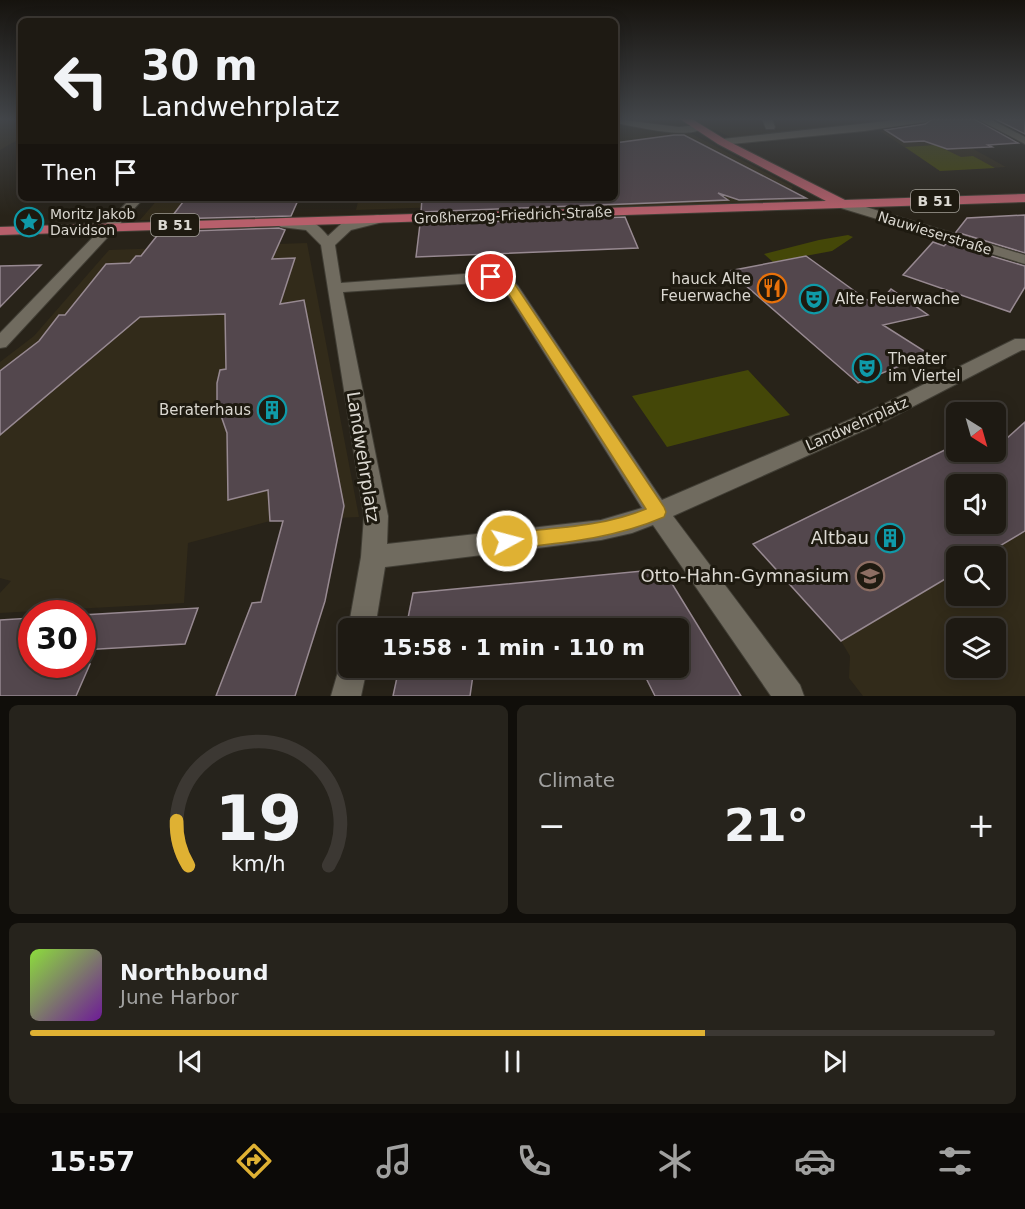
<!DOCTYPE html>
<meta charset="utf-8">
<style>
:root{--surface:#1e1a13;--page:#26231c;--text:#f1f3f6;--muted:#a1a1a0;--line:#3c3833;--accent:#dfb133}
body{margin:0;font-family:"DejaVu Sans",sans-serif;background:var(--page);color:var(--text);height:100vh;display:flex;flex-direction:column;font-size:22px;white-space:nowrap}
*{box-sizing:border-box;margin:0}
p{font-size:20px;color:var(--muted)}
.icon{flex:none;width:33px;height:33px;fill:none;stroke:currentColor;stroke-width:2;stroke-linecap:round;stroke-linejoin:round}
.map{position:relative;height:696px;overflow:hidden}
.sheet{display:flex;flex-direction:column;gap:9px;padding:9px;background:#100e0a;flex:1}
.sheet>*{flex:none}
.hud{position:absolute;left:18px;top:18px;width:600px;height:183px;border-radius:9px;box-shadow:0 3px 15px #0003,0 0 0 2px var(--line);background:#1e1a13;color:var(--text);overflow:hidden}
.needle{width:39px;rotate:143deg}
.buttons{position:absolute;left:946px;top:402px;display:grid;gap:12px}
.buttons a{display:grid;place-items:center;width:60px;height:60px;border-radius:9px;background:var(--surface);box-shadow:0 3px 15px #0003,0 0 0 2px var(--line);font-size:30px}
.speed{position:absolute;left:18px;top:600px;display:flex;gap:12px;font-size:30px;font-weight:700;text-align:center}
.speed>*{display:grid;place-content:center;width:78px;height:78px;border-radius:50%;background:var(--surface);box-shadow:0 3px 15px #0003,0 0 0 2px var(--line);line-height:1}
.speed .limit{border:9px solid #d22;background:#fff;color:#111}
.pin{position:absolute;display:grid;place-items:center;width:51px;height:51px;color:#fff;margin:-26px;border:3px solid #fff;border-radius:50%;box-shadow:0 2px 6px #0007}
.me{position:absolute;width:66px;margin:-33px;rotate:83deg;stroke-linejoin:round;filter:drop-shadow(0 0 4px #0008)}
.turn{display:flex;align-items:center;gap:21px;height:126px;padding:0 24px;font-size:27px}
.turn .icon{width:78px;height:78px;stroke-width:2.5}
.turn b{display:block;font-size:42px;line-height:51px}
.then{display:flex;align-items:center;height:57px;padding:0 24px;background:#0003;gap:12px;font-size:22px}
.big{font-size:45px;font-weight:700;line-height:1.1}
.sheet .tile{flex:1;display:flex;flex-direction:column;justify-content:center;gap:9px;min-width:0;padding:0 21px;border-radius:9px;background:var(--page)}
.sheet .dial{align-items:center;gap:0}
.dial svg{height:156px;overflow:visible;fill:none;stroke:var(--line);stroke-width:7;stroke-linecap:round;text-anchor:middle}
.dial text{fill:var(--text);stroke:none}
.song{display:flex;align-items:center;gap:18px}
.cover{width:72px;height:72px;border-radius:9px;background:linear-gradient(135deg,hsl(90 70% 55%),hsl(280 70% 35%))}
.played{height:6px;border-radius:3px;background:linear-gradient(90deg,var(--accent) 70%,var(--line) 70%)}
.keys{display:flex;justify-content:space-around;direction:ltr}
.heat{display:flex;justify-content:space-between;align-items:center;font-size:33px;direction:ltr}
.sheet .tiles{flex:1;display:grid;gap:9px;grid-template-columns:1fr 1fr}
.tile:last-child{grid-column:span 2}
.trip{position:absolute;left:338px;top:618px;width:351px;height:60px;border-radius:9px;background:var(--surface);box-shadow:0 3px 15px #0003,0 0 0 2px var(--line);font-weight:700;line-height:60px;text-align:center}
.menu{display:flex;height:96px;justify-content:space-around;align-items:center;background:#0c0a08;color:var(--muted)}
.menu .icon{width:42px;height:42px}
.menu .selected{color:var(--accent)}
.menu b{font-size:27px;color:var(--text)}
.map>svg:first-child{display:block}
.built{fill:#322b1a;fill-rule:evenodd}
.green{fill:#444708}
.building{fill:#53474d;stroke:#978991;stroke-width:1.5;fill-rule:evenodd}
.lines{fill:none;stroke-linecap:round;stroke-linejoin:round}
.minor-casing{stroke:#413e35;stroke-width:2}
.major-casing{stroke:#413e35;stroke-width:2}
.minor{fill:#706b5f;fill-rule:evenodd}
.major{fill:#b75f6b;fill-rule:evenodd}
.route{fill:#dfb133;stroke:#917321;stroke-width:1.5}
.labels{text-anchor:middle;stroke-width:6;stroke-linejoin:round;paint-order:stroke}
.shield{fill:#1e1a10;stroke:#a29f97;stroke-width:1.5}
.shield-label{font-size:14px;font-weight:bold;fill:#dbd8d1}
.far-poi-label{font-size:14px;fill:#dbd8d1;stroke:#1e1a10;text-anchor:start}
.far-street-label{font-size:14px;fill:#dbd8d1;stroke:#1e1a10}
.poi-label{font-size:15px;fill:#dbd8d1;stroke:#1e1a10;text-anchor:end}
.street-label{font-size:15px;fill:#dbd8d1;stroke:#1e1a10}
.near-street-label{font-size:18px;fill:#dbd8d1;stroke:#1e1a10}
.near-poi-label{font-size:18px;fill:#dbd8d1;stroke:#1e1a10;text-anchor:end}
</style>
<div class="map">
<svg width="1025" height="696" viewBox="0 0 1025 696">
<rect width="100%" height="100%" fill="#282319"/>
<path class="built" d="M5,119H21V138L0,150V122Z
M615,119H947L874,130L744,144L716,130L690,133L793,187L784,201L529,210L527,198H615Z
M924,124L959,141L1006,167L940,171L880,131Z
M159,198H209L194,219L140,220Z
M359,198H443L442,207L356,210Z
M307,243L359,517L270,521L188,543L184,603L0,613V593L11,581L0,578V362L34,336L109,250Z
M1025,422V696H863L849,678L850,656L841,641L753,544L957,444V452H996V432L1005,438ZM957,484H996V524H957ZM957,556H996V596H957ZM957,628H996V668H957Z"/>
<path class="green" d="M936,145L961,157L973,156L995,168L940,171L905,147Z
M848,235L853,237L832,251L773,262L764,254L819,240Z
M748,370L790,415L667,447L632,396Z"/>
<path class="building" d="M932,119H975L1018,143L988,145L992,147L947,149L924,141L904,142L885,130L925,124Z
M995,119H1025V134Z
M674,135H684L806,198L739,200L718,193L728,200L421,212L422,198H615V143Z
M186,198H299L291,216L170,219Z
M1025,215V253L956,232L967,218Z
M625,217L638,248L416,257L420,224Z
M279,228L285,230L272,259L295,258L280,304L304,300L344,506L325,601L295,696H216L252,603L261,602L283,521H270L268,490L228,500L227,433L217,404V383L220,370L226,369L225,314L140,317L0,435V371L39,341L59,315H65L106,264L130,263L136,256H141L160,232Z
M933,242L944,246L947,243L1025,266V287L1010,312L903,275Z
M806,256L867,300L885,296L891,289L928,315L883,325L929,354L858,383L729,271Z
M41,265L0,307V266Z
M1025,422V531L983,556H957V572L841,641L753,544L957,444V452H996V432L1006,439ZM957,484H996V524H957Z
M663,569L741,696H655L641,668H678V628H406L413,593Z
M198,608L185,644L82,650V615Z
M32,618V664H90L76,696H0V620Z
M399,668H474L470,696H393Z"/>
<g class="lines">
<g class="minor-casing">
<path id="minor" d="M615,119L679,127L698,125L703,128C687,140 635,126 615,123Z
M762,119H772L775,127L774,129H766Z
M905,119H930L925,122L864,131L722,145L717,142L722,139Z
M977,119H990L1025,137V144Z
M131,198H144L6,347L0,348V333Z
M846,201L1025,255V264L841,208L840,205Z
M378,215L385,219L383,222L351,230L335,245L341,283L491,272L508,276L518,286L662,500L870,411L1015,339H1025V350H1022L885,421L673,516L800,685L804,696H771L653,525L632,533L601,540L385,567L375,628L348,630L361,557L364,516L321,245L306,230L281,227L274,223C281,217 304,219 313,223C319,225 324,232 328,236L341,224ZM491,282L498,283L504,289L642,508L601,520L387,544L388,516L343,292Z
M348,655V668H367L361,696H331L342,658Z"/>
</g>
<g class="major-casing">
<path id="major" d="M680,119H692L726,140L845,200L1025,194V202L0,235V227L826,201L718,144Z"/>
</g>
<use href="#minor" class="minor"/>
<use href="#major" class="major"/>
</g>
<linearGradient id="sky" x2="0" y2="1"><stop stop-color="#16130e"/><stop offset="0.55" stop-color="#424549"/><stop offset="1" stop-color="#424549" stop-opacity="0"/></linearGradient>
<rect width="1025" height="216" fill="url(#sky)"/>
<path class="route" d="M491,273L507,276L514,283L664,507L666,512L664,517C613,539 561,543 507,549L500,547L497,541L500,535L507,533C553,528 603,527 646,509L505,288L499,282L487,279L485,277Z"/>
<defs>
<g id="sight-ring" transform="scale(1.5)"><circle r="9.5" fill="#1e1a10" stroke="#0f9aa8" stroke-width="1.5"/><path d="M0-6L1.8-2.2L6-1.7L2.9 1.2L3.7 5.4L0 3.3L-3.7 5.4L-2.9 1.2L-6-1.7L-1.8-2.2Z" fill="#0f9aa8"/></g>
<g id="restaurant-ring" transform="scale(1.5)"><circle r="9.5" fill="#1e1a10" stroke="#e8710a" stroke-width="1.5"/><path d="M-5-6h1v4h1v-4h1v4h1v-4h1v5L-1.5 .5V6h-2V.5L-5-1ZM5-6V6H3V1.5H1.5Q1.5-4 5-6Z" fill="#e8710a"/></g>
<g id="theatre-ring" transform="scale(1.5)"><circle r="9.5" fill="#1e1a10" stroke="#0f9aa8" stroke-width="1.5"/><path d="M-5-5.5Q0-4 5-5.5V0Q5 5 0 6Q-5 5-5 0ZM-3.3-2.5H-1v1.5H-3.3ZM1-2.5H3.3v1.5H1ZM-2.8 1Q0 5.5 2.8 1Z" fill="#0f9aa8"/></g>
<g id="building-ring" transform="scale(1.5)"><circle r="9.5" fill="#1e1a10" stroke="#0f9aa8" stroke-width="1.5"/><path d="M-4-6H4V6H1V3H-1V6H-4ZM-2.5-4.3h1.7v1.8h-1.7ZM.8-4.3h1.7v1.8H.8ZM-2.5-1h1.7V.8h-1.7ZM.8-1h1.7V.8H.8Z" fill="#0f9aa8"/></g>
<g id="school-ring" transform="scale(1.5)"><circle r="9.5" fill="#1e1a10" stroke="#8d6e63" stroke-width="1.5"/><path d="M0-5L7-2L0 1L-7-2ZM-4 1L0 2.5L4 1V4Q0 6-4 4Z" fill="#8d6e63"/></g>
</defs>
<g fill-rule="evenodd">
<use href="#sight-ring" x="29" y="222"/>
<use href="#restaurant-ring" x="772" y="288"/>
<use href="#theatre-ring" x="814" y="299"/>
<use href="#theatre-ring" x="867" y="368"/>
<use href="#building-ring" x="272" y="410"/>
<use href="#building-ring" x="890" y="538"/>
<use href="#school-ring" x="870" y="576"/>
</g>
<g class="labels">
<g class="shield">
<rect x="911" y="190" width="48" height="22" rx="4.5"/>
<rect x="151" y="214" width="48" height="22" rx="4.5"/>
</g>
<g class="shield-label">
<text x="935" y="206">B 51</text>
<text x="175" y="230">B 51</text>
</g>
<g class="far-poi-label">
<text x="50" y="219">Moritz Jakob<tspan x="50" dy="16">Davidson</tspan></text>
</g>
<g class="far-street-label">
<text transform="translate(513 215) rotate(-2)" y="5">Großherzog-Friedrich-Straße</text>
<text transform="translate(935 233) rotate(17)" y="5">Nauwieserstraße</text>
</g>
<g class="poi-label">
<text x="751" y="284">hauck Alte<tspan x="751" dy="17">Feuerwache</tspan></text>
<text x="835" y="304" text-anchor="start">Alte Feuerwache</text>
<text x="888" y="364" text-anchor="start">Theater<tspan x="888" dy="17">im Viertel</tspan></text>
<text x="251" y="415">Beraterhaus</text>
</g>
<g class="street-label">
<text transform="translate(857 424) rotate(-24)" y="5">Landwehrplatz</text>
</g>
<g class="near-street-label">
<text transform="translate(363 457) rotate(81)" y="6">Landwehrplatz</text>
</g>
<g class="near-poi-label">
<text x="869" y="544">Altbau</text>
<text x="849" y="582">Otto-Hahn-Gymnasium</text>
</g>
</g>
</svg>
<div class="buttons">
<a><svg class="needle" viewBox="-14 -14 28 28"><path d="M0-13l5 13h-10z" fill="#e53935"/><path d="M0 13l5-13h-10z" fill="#a1a1a0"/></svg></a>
<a><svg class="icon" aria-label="sound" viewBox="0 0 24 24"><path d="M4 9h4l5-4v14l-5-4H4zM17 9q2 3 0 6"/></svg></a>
<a><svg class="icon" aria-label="search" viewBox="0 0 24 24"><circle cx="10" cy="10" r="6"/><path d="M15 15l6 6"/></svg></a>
<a><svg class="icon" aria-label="layers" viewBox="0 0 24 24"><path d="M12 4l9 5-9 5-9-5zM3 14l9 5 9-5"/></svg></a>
</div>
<div class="speed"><div class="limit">30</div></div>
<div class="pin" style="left:491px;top:277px;background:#d93025"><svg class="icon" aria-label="arrive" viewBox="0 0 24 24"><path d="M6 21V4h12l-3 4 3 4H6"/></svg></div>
<svg class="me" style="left:507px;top:541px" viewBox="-20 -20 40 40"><circle r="17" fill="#dfb133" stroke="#fff" stroke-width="3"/><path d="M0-11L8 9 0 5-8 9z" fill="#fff"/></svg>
<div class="trip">15:58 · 1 min · 110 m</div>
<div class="hud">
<div class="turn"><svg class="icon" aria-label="left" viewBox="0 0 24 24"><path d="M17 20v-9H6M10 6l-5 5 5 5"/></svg><div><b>30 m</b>Landwehrplatz</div></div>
<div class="then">Then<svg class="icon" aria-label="arrive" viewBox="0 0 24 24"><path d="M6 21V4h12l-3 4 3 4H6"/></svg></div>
</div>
</div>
<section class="sheet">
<div class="tiles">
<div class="tile dial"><svg viewBox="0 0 100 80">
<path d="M14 69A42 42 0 1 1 86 69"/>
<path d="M14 69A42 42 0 0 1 8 46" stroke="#dfb133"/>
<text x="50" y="56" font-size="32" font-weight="700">19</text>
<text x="50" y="72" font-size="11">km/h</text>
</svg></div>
<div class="tile"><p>Climate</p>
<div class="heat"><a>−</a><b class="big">21°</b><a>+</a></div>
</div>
<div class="tile">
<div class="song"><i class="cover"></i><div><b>Northbound</b><p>June Harbor</p></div></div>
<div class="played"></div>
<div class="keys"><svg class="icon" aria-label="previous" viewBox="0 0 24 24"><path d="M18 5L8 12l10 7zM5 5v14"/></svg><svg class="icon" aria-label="pause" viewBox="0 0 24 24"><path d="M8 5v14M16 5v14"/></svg><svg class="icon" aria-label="next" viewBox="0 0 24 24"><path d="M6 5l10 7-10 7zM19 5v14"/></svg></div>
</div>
</div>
</section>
<nav class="menu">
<b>15:57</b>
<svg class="icon selected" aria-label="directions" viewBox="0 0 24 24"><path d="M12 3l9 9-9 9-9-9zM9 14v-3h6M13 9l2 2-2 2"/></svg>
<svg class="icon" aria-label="music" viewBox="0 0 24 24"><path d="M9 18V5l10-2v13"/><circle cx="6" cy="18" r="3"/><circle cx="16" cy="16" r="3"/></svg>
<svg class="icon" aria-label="phone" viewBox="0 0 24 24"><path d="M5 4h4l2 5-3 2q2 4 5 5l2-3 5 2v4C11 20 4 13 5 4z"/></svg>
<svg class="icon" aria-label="climate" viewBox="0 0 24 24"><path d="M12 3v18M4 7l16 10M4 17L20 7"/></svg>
<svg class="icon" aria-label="car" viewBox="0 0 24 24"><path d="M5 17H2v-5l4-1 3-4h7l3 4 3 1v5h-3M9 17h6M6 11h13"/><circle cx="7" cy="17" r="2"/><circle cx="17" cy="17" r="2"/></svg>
<svg class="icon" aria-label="filters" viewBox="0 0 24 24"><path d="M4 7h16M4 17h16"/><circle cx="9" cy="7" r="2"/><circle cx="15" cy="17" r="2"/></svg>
</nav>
